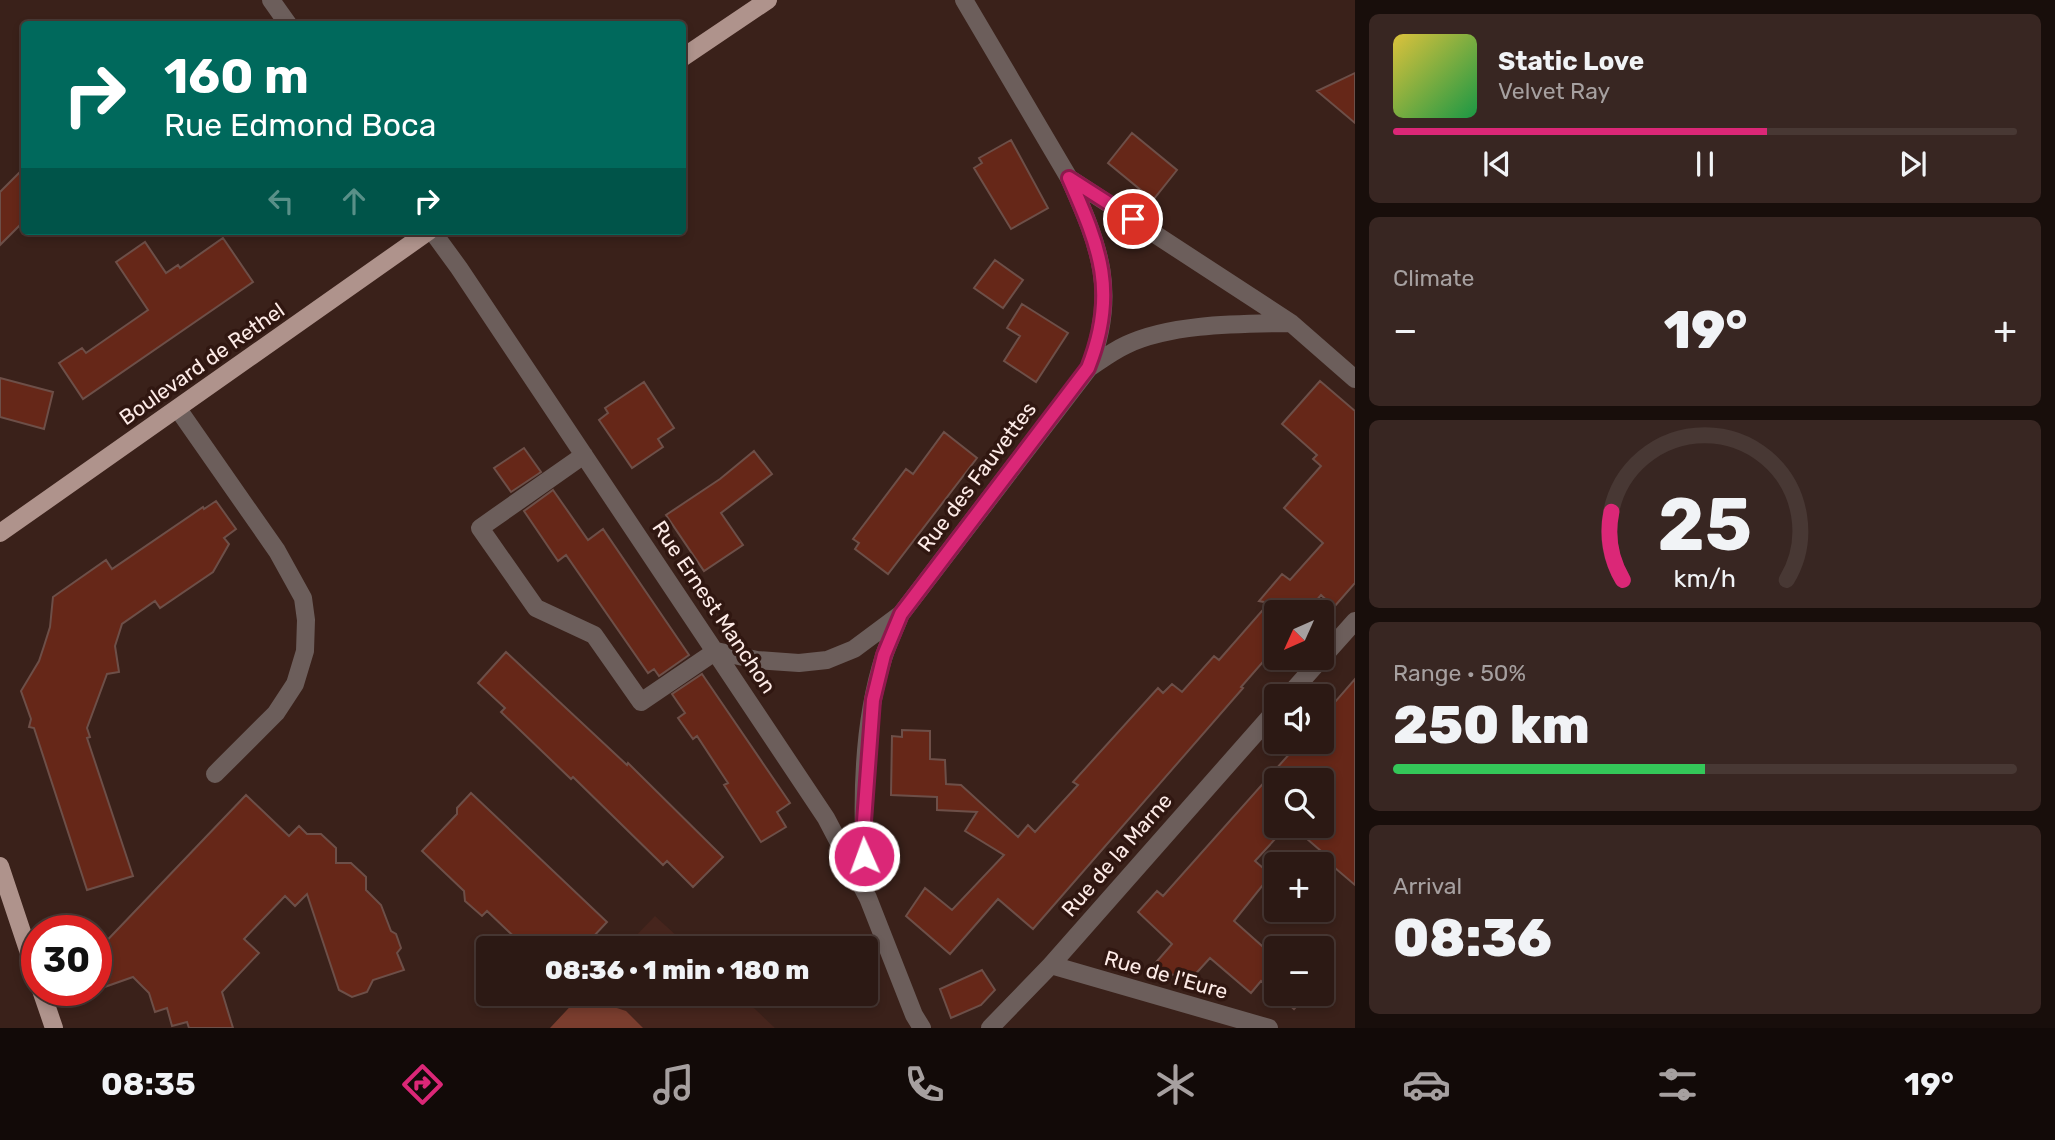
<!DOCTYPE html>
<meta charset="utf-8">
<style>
:root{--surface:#2c1914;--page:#382622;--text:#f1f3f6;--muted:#a6a0a0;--line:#483834;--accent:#db2777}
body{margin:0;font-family:Rubik,sans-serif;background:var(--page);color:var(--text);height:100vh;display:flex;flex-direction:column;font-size:26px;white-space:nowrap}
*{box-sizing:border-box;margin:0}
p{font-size:23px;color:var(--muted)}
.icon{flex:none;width:38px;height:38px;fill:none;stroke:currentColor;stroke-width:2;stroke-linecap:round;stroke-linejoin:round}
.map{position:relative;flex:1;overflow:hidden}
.side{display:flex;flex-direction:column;gap:14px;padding:14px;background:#180e0b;width:700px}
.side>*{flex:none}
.guide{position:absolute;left:21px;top:21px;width:665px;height:214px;border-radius:7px;box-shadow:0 4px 10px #0003,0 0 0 2px var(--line);background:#00695c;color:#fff;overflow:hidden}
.needle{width:46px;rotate:225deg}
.tools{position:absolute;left:1264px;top:600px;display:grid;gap:14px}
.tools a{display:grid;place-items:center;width:70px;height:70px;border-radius:7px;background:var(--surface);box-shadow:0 4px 10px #0003,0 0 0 2px var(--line);font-size:35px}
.speed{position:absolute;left:21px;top:915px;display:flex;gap:14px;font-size:35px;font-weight:700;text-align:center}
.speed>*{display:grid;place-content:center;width:91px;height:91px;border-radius:50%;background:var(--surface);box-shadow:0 4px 10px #0003,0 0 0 2px var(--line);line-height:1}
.speed .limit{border:10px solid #d22;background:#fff;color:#111}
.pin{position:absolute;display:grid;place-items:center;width:60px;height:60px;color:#fff;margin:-30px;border:4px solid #fff;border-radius:50%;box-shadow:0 2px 7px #0007}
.me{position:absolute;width:77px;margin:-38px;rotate:358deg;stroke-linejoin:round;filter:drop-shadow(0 0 5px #0008)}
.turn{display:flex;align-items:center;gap:24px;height:147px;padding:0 28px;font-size:32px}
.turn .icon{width:91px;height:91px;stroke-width:2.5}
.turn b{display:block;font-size:49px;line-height:60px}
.lanes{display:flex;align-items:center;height:66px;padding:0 28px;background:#0003;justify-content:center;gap:35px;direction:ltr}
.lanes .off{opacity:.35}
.big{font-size:52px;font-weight:800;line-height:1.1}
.side .tile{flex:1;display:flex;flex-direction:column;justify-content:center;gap:10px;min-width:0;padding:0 24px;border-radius:10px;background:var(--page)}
.side .dial{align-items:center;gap:0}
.dial svg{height:182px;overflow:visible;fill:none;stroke:var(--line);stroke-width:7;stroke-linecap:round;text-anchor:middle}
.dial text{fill:var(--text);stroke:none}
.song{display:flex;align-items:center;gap:21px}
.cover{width:84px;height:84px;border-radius:10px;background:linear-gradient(135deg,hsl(50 70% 55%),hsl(140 70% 35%))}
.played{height:7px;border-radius:4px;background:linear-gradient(90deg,var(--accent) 60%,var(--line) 60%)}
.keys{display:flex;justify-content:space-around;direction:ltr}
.heat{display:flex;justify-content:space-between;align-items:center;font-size:38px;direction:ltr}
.charge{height:10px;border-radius:5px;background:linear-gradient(90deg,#34c759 50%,var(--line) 0)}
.trip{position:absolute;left:476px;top:936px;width:402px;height:70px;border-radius:7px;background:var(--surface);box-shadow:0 4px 10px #0003,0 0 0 2px var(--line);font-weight:800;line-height:70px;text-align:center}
.menu{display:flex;height:112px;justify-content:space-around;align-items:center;background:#120a08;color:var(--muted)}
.menu .icon{width:49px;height:49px}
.menu .on{color:var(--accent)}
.menu b{font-size:32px;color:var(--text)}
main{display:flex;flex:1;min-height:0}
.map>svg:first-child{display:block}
.built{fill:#46251d}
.green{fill:#7a3d2e}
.building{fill:#662718;stroke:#6d4f48;stroke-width:2}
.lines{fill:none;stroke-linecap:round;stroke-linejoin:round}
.minor{stroke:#6c5e5b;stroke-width:18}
.major{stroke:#af938c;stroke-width:18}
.route-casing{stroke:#8e194d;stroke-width:18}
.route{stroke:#db2777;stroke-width:12}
.labels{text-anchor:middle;stroke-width:7;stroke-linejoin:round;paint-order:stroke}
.street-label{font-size:21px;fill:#fdebe7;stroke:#301711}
</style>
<main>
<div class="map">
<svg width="1355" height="1028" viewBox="0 0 1355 1028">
<rect width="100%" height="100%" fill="#3a211a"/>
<path class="built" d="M655,916L690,948H624Z
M582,994H739L775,1028H551Z"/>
<path class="green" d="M580,996L626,1011L643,1028H550Z"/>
<path class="building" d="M1355,73V123L1317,91Z
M1132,133L1177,170L1153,200L1108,163Z
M1011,140L1048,208L1011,229L974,168L982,163L979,158Z
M24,168V221L0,245V192Z
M223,238L253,282L83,399L59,363L82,348L86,353L148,310L116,262L145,242L166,273L178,265L180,268Z
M995,260L1023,280L1003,308L974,288Z
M1022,304L1068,333L1036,382L1004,361L1020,336L1007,328Z
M0,378L53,392L44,429L0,417Z
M1320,381L1355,411V583L1334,607L1321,595L1315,602L1325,610L1310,608L1306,612H1276V647L1241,687L1243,688L1033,929L998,899L950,954L906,916L925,888L952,910L1004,855L965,831L977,812L937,810V797L891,795L892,736L902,737V730L930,731V759L945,760L946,784L961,785L1018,837L1028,825L1035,832L1078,785L1073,782L1158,688L1163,693L1172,684L1182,692L1214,656L1219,660L1269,603L1259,601L1282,574L1290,580L1323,543L1284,508L1321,466L1313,459L1317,455L1282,424Z
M644,382L674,428L658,439L663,447L632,468L599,420L608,413L605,408Z
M944,432L977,458L888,574L855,549L859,543L853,539L906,469L913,474Z
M524,448L541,472L511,492L494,468Z
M754,451L772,474L721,513L743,545L704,571L666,515L720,479Z
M553,490L588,540L603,529L689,655L659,676L654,669L648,673L566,555L558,561L524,511Z
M216,501L236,529L224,538L229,544L213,572L160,608L155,601L122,624L115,646L119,672L107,674L87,728L90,737L87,738L133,876L87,890L34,728L29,727L31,719L21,691L39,661L44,646L50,627L53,597L106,560L112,569L203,507L204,509Z
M506,652L627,765L628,763L723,857L693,887L667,861L663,865L573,777L571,779L501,712L505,708L478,683Z
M702,674L790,803L777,812L786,827L761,842L724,785L728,783L697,736L693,739L678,718L685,713L672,694Z
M1355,679V885L1321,856V851L1292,826H1321V780H1276V826H1287L1255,861L1271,875L1234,921L1270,953L1281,941L1290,948H1276V993L1261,981L1251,993L1210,958L1190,980L1151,968L1172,944L1138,912L1157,891L1163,896L1300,742H1321V718Z
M471,793L607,922L593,937L586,936L575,948H526L487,911L482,916L465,901L464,891L422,851L457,814V808Z
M246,795L289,836L299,826L307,834H321L336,848V863H351L366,877V890L381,905L391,931L396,934L401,948L397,953L404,970L373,980L367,992L352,997L339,990L307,894L295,906L285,896L244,939L259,953L222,992L233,1028H189L187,1022L172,1026L167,1008L155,1012L149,993L133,977L96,990V952Z
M982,970L995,990L981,1005L951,1018L940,989Z
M1277,994H1308L1294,1009Z"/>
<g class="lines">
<path class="minor" d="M271,0L288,24
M964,0L1069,178L1291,323L1355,379
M1069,178C1100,247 1118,293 1089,368
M432,231L459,268L826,818L868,898L914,1015L922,1028
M178,409L277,551L303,598L306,620L305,651L295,684L276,713L215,774
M584,455L480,528L536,608L594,635L641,702L716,651L757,660L799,663L827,660L854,649L901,614L1089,368C1101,360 1113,351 1126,345C1172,323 1241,324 1291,323
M1288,696L1355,621
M867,887C861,814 861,727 884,656C888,643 895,629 900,616
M1051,965L1269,1028
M990,1028L1051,965L1276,710"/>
<path class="major" d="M682,58L768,0
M0,533L429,231
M0,866L37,977
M41,990L54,1028"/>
</g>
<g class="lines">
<g class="route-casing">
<path id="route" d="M864,856L863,835L873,700L884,655L901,614L1088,368C1118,293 1100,248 1069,178L1133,219"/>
</g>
<use href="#route" class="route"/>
</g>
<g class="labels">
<g class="street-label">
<text transform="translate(202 364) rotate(-35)" y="7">Boulevard de Rethel</text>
<text transform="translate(977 477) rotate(-53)" y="7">Rue des Fauvettes</text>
<text transform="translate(714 607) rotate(56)" y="7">Rue Ernest Manchon</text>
<text transform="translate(1117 855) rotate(-49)" y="7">Rue de la Marne</text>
<text transform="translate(1166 975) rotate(16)" y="7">Rue de l'Eure</text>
</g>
</g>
</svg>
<div class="tools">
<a><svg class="needle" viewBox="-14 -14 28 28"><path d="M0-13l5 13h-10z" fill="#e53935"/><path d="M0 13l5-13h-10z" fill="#a6a0a0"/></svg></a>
<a><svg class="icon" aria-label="sound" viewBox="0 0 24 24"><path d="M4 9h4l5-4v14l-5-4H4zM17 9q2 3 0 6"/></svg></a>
<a><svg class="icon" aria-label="search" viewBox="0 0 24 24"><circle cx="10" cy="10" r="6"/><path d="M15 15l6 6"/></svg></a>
<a>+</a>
<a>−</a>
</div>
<div class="speed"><div class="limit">30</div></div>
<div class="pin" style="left:1133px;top:219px;background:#d93025"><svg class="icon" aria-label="arrive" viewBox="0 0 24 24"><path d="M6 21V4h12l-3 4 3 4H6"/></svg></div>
<svg class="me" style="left:864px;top:856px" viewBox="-20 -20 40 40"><circle r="17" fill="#db2777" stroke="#fff" stroke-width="3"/><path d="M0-11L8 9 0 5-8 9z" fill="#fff"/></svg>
<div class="trip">08:36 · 1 min · 180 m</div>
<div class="guide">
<div class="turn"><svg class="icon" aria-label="right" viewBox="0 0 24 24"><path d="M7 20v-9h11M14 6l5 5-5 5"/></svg><div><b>160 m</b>Rue Edmond Boca</div></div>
<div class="lanes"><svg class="icon off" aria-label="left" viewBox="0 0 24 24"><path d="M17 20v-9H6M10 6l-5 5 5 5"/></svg><svg class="icon off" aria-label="ahead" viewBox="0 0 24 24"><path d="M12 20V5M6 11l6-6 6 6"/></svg><svg class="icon" aria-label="right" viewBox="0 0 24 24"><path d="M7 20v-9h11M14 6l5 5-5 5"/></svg></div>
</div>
</div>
<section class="side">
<div class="tile">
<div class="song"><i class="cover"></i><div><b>Static Love</b><p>Velvet Ray</p></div></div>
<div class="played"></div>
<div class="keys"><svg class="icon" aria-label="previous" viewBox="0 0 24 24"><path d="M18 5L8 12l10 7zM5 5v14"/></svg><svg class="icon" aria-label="pause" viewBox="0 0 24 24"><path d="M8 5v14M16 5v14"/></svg><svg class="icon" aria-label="next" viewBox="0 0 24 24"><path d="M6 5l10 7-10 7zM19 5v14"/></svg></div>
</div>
<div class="tile"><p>Climate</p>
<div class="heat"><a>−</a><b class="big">19°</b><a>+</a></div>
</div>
<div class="tile dial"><svg viewBox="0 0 100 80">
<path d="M14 69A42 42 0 1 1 86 69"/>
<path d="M14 69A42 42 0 0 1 9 39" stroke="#db2777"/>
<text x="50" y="56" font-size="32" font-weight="700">25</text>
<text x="50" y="72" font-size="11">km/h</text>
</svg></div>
<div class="tile"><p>Range · 50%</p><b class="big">250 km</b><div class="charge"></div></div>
<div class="tile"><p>Arrival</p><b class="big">08:36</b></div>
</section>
</main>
<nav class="menu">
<b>08:35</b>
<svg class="icon on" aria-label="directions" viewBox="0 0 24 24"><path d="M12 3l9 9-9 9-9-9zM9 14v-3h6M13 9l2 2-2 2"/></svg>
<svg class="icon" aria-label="music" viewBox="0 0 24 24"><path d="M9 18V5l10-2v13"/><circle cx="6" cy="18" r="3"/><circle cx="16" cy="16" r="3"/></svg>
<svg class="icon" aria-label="phone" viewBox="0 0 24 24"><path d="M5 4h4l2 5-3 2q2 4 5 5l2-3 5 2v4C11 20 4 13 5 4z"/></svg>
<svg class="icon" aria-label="climate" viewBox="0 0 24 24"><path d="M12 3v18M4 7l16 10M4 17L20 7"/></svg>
<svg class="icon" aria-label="car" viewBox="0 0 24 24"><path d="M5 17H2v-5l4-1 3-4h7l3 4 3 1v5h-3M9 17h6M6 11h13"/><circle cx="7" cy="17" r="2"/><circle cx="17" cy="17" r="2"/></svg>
<svg class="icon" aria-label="filters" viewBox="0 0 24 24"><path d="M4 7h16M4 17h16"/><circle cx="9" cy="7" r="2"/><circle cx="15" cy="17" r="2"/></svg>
<b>19°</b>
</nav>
